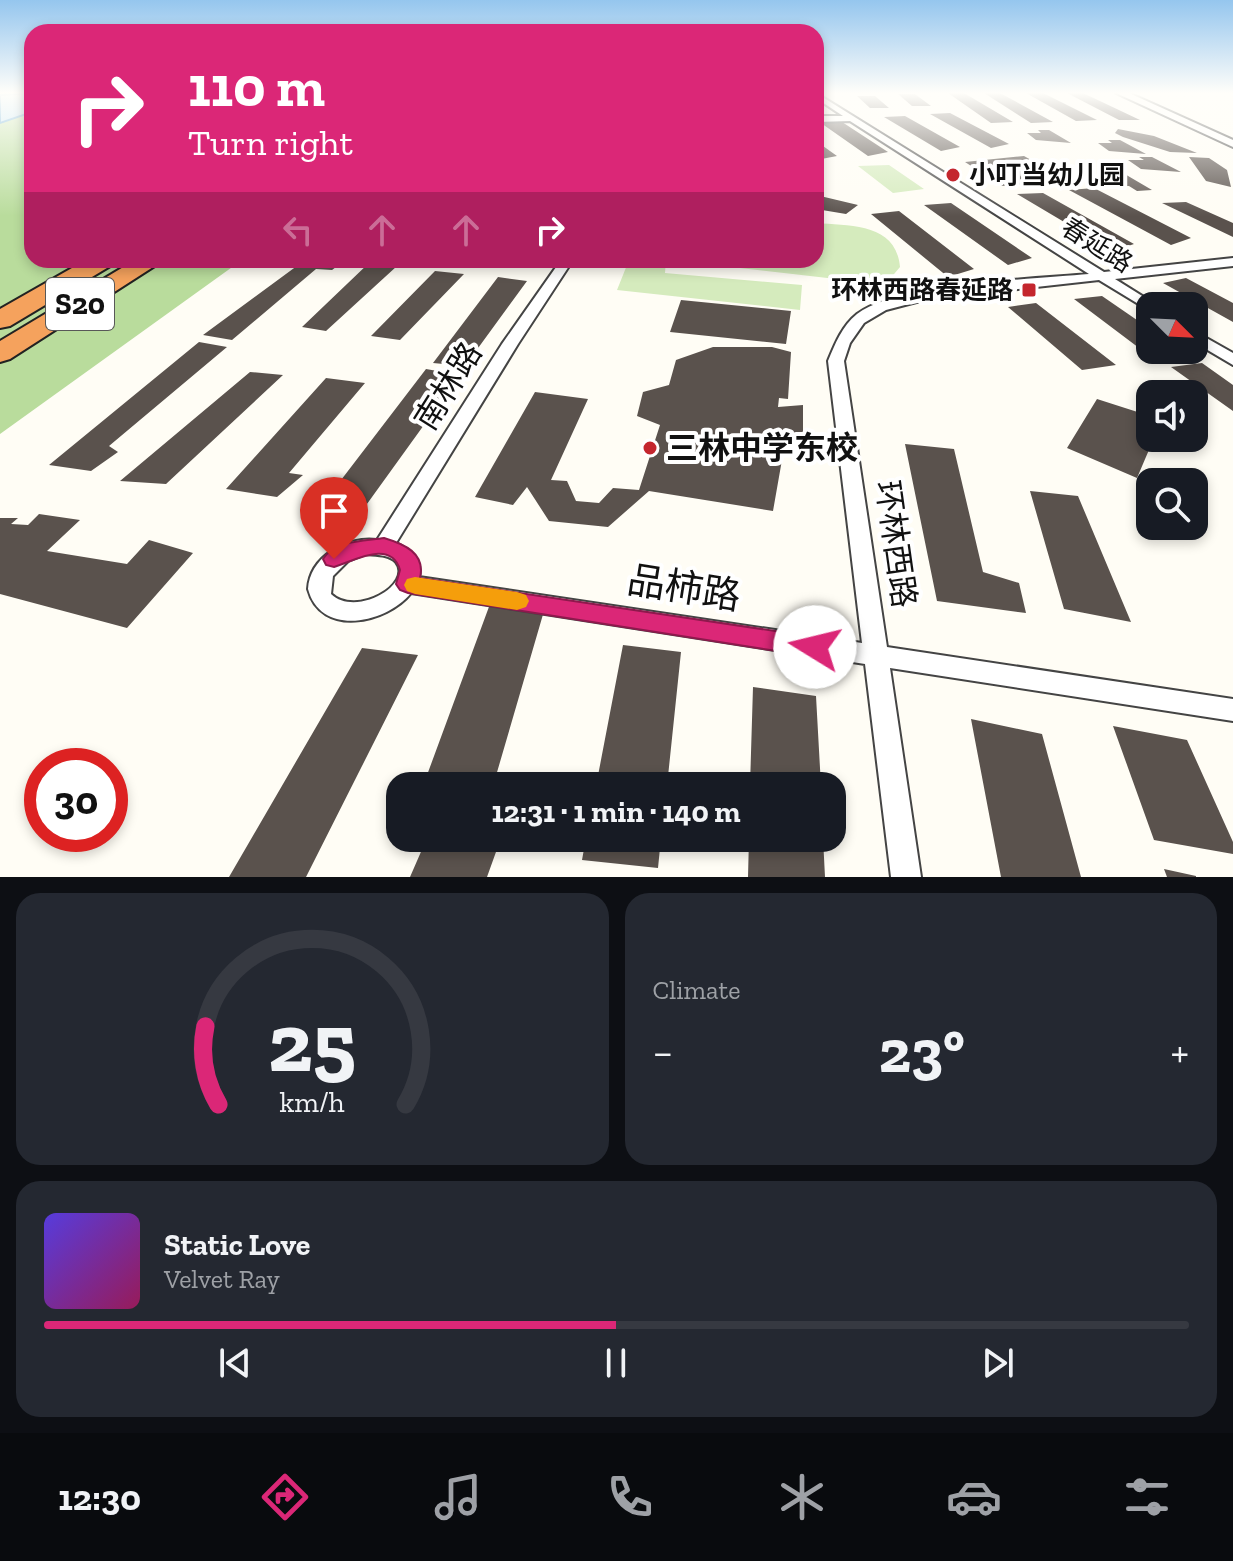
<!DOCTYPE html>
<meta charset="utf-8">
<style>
:root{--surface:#171b24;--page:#242831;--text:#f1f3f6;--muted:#9ea1a6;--line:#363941;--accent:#db2777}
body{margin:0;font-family:"Zilla Slab","Noto Sans SC",serif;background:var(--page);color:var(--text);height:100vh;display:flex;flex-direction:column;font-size:30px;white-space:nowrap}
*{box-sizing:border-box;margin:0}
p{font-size:26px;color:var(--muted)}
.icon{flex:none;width:44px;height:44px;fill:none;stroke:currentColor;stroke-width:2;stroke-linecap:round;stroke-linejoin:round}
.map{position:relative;height:877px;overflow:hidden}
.details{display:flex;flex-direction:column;gap:16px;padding:16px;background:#0d0f14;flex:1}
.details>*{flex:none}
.hud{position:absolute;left:24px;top:24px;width:800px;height:244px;border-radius:24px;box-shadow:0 4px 12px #0003;background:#db2777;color:#fff;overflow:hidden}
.needle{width:52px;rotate:114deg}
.tools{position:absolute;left:1136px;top:292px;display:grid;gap:16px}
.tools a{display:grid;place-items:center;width:72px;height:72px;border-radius:16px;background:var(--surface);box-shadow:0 4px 12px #0003;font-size:40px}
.speed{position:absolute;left:24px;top:748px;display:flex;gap:16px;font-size:40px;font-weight:700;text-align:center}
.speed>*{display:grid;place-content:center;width:104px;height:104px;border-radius:50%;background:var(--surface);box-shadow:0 4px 12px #0003;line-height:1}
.speed .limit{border:12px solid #d22;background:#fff;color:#111}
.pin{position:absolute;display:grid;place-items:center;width:68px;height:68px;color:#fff;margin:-82px -34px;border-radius:50% 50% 50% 0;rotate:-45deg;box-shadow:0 0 8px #0007}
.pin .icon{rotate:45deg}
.me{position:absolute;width:88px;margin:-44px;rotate:279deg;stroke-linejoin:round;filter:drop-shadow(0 0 6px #0008)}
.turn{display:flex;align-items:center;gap:28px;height:168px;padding:0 32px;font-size:36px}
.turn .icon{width:104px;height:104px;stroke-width:2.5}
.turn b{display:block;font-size:56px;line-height:68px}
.lanes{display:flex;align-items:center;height:76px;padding:0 32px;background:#0003;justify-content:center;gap:40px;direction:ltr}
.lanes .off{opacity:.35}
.big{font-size:60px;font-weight:700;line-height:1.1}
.details .tile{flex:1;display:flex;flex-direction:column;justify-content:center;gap:12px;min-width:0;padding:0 28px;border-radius:24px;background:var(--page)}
.details .dial{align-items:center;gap:0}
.dial svg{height:208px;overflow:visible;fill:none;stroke:var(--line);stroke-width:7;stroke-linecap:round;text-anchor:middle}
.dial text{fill:var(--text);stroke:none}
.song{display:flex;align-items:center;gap:24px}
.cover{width:96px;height:96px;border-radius:12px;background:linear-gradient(135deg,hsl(250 70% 55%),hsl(330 70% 35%))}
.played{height:8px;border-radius:4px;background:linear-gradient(90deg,var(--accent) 50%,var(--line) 50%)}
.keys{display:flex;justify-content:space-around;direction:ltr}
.heat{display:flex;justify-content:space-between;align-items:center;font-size:44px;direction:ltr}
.details .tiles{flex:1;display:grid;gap:16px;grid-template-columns:1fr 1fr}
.tile:last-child{grid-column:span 2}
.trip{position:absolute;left:386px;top:772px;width:460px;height:80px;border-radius:24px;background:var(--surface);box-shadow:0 4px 12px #0003;font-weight:700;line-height:80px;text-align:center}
.tabs{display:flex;height:128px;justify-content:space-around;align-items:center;background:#090b0e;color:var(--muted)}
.tabs .icon{width:56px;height:56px}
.tabs .active{color:var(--accent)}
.tabs b{font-size:36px;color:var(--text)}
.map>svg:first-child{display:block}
.green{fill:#d5ebbd}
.forest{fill:#b9dc9c}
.water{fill:#b9e0f7;stroke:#3f96cf;stroke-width:2}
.building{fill:#5a524d}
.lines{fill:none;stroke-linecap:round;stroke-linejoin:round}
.minor-casing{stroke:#444;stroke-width:4}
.tertiary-casing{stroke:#444;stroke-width:4}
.motorway-casing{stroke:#222;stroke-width:4}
.minor{fill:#fff;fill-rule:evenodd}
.tertiary{fill:#fff;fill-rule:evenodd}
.motorway{fill:#f5a25d;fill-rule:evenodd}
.route{fill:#db2777;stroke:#8e194d;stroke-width:2}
.slow{fill:#f59e0b}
.poi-dot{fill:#c4262e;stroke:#fff;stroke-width:3}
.labels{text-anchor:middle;stroke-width:8;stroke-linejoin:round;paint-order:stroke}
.far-poi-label{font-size:26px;font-weight:bold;fill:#111;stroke:#fff;text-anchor:start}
.far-street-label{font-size:26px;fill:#111;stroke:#fff}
.shield{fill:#fff;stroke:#585858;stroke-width:2}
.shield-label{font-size:30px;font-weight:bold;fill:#111}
.street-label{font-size:32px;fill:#111;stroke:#fff}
.poi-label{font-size:32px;font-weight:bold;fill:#111;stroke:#fff;text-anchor:start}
.near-street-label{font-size:38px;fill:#111;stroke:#fff}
</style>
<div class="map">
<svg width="1233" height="877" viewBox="0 0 1233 877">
<rect width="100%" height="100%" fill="#fffdf5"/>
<path class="green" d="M889,165L924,189L893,193L858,166Z
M816,223C851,226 896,223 900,267L889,280L871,283L670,260H816Z
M629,260H666L665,273L802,285L800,310L617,290Z"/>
<path class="forest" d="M0,93H32V260H242L0,434Z"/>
<path class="water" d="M32,93V112L0,123V95Z"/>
<path class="building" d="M948,93H964L1013,122L991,123Z
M984,93H1000L1053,122L1031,123Z
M1026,93H1043L1097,120L1076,121Z
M1067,93H1083L1140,120H1119Z
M898,94H915L931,106H912Z
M857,96H875L889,108H870Z
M950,113L1009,144L991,148L930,114Z
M905,116L960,147L941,151L884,117Z
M839,120L888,152L868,156L818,121Z
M1118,129L1154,136L1197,153L1170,152L1123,137L1115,133Z
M1038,130H1049L1071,143L1036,140L1027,133H1041Z
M1108,140H1120L1146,154L1109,151L1098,143H1112Z
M816,141L837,156L816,160Z
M1024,156L1067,180L1002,186L965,162Z
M1139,157H1152L1181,172L1141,169L1128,160H1144Z
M1189,157L1209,158L1227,170L1231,187L1206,181Z
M1109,173H1123L1152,190L1137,191L1129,186H1110L1098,177H1114Z
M1094,188L1191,238L1171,245L1069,190Z
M1043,193L1134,244L1113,251L1017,194Z
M816,195L858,205L846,214L816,209Z
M1186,202L1233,223V237L1162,203Z
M951,203L1032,258L1008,265L924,205Z
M899,211L974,269L948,277L871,214Z
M305,260L344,261L332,270L316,269L232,340L203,335Z
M370,262L397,266L326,331L302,327Z
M435,271L464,274L400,340L371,336Z
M498,277L527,281L465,366L433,363Z
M1186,278L1233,303V322L1163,283Z
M1102,296L1150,329V350H1180L1189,356L1155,360L1074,299Z
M681,300L791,311L786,344L670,332Z
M1036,303L1116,365L1082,370L1008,307Z
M199,342L227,347L109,446L118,452L91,471L49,465Z
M713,347H772L791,352L788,399L779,398L778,407L803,405V437H786L773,511L649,491L608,527L549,521L527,487L513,505L475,497L535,392L588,399L551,480L567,481L576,501L599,503L613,488L639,490L660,425L637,416L643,392L669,385L676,360Z
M1202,363L1233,385V411L1171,367Z
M426,369L460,375L354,522L312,518Z
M250,372L283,375L166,484L120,481Z
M326,378L365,383L289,473L303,475L277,497L226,489Z
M1097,399L1150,416V438H1154L1137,478L1067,448Z
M905,444L954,449L983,572L1019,583L1026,613L937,601Z
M1030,491L1078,496L1131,622L1064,609Z
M39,514L80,520L47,551L127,564L149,540L193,553L127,628L0,594V518H18L11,524L28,525Z
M490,604L544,611L493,786H423Z
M623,645L681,652L667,786H596Z
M362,648L418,655L306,877H229Z
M753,687L816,696L821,786H750Z
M971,719L1042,734L1081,877H1001Z
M1113,726L1187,740L1233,842V854L1154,840Z
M427,838H501L487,877H410Z
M586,838H661L658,868L582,860Z
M749,838H823L825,877H748Z
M1164,869L1196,876V877H1167Z"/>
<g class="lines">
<g class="minor-casing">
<path id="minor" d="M816,93L1104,272L1233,258V266L1115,279L1155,304L1156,306H1150V311L1099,280L928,299L886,310L864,323L850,343L844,361L887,647L1233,699V721L890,668L921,877H891L865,664L411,593C387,623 321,638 308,589C310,556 347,536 377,540L502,344L561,260H573L518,344L396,543C411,550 423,560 419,577L862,643L828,361C835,344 842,326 857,314C896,284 1035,279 1089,274L850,121L816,122V116H843L816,98ZM366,554C375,555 389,554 396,562C414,584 356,618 331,594L333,576L348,561Z
M1194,331L1233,353V365L1194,342Z"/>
</g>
<g class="tertiary-casing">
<path id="tertiary" d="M1116,93H1129L1233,140V147Z"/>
</g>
<g class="motorway-casing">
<path id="motorway" d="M86,260H116L112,265L10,326L0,328V309Z
M135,260H164L10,359L0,362V341Z"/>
</g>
<use href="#minor" class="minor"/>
<use href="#tertiary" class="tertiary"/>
<use href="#motorway" class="motorway"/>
</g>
<linearGradient id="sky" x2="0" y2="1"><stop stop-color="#95c6ee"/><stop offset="0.43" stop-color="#fffefa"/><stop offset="1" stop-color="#fffefa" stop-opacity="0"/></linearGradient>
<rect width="1233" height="216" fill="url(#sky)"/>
<path class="route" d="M384,538C404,544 426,553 420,578L815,637L823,640L827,647L823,654L815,657L408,593L400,590L396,584L400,570C391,539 354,561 334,567L326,565L323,559C335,540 364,541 384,538Z"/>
<path class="slow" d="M415,577L517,592L526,595L529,601L526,607L517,610L415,594L407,591L404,585L407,579Z"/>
<g class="poi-dot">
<circle cx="953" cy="175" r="8"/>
<rect x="1021" y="282" width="16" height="16" rx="4"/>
<circle cx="650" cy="448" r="8"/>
</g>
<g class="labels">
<g class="far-poi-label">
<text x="969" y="184">小叮当幼儿园</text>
<text x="1013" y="299" text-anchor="end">环林西路春延路</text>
</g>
<g class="far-street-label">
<text transform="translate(1097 245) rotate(32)" y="9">春延路</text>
</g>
<rect class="shield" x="46" y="278" width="68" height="52" rx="6"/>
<g class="shield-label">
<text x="80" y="314">S20</text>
</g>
<g class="street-label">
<text transform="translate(448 386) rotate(-58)" y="11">南林路</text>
<text transform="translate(896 544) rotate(82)" y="11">环林西路</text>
</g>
<g class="poi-label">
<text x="666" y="459">三林中学东校</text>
</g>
<g class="near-street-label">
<text transform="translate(684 588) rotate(9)" y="13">品柿路</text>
</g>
</g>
</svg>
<div class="tools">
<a><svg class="needle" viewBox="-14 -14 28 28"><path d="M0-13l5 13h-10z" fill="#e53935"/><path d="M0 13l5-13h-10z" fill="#9ea1a6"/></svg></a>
<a><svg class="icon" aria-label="sound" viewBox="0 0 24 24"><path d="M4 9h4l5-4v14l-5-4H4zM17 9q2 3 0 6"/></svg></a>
<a><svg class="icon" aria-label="search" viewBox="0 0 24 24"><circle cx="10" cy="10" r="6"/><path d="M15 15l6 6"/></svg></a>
</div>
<div class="speed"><div class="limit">30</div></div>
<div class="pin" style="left:334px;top:559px;background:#d93025"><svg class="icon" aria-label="arrive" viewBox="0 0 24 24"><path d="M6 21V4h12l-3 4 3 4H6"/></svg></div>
<svg class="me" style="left:815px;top:647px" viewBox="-20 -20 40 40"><circle r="19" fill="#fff"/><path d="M0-13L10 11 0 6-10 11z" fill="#db2777"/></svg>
<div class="trip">12:31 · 1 min · 140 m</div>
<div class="hud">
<div class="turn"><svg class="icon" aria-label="right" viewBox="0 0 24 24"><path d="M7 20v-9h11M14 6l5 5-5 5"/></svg><div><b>110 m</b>Turn right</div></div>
<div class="lanes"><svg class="icon off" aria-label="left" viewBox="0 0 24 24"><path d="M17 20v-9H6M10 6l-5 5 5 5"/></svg><svg class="icon off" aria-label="ahead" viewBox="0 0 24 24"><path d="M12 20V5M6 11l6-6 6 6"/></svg><svg class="icon off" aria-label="ahead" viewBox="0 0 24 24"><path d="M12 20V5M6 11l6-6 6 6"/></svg><svg class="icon" aria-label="right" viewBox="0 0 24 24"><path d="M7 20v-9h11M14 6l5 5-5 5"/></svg></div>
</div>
</div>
<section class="details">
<div class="tiles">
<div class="tile dial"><svg viewBox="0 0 100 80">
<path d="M14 69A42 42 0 1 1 86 69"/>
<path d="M14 69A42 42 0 0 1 9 39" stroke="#db2777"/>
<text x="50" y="56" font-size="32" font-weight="700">25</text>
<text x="50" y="72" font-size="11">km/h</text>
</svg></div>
<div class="tile"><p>Climate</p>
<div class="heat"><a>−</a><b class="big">23°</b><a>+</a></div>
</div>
<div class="tile">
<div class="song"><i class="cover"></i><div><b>Static Love</b><p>Velvet Ray</p></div></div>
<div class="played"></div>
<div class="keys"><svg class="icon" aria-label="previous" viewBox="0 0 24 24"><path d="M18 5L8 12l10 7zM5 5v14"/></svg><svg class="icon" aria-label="pause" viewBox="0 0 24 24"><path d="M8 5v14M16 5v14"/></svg><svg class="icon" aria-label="next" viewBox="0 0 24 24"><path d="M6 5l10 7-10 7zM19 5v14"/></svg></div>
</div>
</div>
</section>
<nav class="tabs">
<b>12:30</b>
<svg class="icon active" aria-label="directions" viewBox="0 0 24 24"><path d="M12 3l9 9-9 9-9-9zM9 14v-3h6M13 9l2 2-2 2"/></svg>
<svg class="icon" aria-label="music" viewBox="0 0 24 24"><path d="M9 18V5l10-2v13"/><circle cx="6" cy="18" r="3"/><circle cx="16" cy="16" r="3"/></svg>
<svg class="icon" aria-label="phone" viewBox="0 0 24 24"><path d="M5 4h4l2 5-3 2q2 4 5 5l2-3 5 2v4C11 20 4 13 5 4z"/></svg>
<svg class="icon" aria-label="climate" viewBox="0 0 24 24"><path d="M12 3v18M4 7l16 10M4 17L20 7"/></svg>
<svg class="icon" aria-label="car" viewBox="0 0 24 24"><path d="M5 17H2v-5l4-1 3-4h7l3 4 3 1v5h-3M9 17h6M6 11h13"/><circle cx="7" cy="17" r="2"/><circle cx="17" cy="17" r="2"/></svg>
<svg class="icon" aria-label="filters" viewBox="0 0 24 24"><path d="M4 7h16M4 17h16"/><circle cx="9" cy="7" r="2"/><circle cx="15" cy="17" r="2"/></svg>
</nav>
